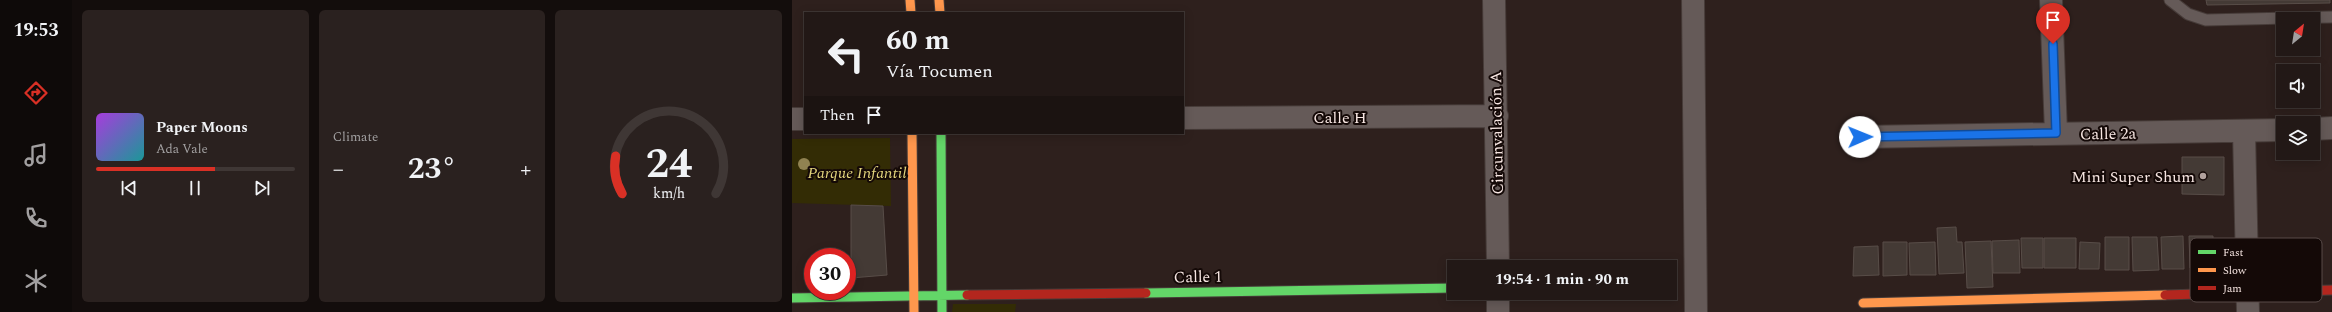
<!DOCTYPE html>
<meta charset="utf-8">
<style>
:root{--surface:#221816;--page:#2a211f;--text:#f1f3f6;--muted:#a2a0a1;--line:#3f3735;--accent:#d93025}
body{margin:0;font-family:Spectral,serif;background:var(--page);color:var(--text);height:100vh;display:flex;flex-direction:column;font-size:15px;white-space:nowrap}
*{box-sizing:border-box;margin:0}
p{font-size:13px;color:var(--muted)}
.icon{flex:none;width:22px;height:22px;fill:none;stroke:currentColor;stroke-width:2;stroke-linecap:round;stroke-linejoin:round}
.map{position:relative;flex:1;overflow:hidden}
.panel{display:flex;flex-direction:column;gap:10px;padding:10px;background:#130d0c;width:720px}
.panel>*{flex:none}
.hud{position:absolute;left:12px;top:12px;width:380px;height:122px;border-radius:0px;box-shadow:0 2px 10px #0003,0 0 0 1px var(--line);background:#221816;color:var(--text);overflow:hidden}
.needle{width:26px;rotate:30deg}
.buttons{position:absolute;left:1484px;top:12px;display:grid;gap:8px}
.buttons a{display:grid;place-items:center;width:44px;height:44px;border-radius:0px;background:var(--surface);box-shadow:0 2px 10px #0003,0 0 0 1px var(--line);font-size:20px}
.speed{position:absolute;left:12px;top:248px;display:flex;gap:8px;font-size:20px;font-weight:700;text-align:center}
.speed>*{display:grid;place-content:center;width:52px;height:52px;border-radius:50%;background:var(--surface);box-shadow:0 2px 10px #0003,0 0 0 1px var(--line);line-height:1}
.speed .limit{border:6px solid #d22;background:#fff;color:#111}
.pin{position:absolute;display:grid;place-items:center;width:34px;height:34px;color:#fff;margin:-41px -17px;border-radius:50% 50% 50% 0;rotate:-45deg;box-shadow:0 0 4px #0007}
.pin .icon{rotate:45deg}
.me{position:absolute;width:44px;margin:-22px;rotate:89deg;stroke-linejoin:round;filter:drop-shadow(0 0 3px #0008)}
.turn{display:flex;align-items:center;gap:14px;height:84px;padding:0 16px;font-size:18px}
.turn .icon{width:52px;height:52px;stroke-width:2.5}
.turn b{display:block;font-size:28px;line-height:34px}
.then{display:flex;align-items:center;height:38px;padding:0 16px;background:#0003;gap:8px;font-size:15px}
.big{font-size:30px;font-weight:700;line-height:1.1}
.panel .widget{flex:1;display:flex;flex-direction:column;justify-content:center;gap:6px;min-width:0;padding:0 14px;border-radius:6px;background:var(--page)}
.panel .dial{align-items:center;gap:0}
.dial svg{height:104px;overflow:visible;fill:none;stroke:var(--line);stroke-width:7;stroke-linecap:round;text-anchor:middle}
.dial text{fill:var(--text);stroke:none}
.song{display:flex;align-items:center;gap:12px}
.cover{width:48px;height:48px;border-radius:6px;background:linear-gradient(135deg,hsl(280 70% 55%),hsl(180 70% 35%))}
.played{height:4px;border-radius:2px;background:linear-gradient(90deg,var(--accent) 60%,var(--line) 60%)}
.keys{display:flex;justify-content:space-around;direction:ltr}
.heat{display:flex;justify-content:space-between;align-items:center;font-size:22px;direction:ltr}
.panel .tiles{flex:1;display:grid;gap:10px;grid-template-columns:repeat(3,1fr)}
.trip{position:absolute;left:655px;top:260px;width:230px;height:40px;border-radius:0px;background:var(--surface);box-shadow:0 2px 10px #0003,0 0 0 1px var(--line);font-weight:700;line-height:40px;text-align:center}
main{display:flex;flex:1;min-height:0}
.dock{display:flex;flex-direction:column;width:72px;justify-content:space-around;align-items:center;background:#0e0a09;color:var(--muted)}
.dock .icon{width:28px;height:28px}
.dock .current{color:var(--accent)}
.dock b{font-size:18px;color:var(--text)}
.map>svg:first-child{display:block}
.green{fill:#332c05}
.building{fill:#443a35;stroke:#584d48}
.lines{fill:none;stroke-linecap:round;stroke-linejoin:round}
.lane-casing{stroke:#463b38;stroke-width:13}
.street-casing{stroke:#463b38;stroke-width:24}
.fast-casing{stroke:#463b38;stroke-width:11}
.slow-casing{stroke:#463b38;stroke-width:11}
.jam-casing{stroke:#463b38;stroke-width:11}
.lane{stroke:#655a58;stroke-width:11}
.street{stroke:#655a58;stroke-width:22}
.fast{stroke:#63d668;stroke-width:9}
.slow{stroke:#ff974d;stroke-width:9}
.jam{stroke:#b3261e;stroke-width:9}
.tree{fill:#908251}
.route-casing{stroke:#114b97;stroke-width:10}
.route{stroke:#1a73e8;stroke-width:7}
.poi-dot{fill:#b1a19d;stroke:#140907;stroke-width:1.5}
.labels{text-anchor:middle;stroke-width:4;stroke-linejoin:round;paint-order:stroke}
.street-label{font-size:16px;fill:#f7e6e2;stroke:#140907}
.park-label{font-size:16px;font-style:italic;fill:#e1d37c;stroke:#140907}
.poi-label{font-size:16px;fill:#f7e6e2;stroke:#140907;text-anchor:end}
.key{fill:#140907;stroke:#584b49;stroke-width:1}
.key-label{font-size:11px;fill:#f7e6e2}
</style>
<main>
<nav class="dock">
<b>19:53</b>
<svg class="icon current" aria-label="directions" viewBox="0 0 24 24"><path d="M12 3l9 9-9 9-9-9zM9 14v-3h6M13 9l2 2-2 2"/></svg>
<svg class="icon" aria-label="music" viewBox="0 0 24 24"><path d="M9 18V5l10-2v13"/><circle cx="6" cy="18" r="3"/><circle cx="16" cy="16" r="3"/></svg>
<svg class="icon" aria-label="phone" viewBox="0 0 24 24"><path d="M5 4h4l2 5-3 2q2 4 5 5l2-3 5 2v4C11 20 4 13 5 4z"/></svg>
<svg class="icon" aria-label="climate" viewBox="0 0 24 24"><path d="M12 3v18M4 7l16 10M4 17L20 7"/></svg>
</nav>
<section class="panel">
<div class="tiles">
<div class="widget">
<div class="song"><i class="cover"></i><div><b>Paper Moons</b><p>Ada Vale</p></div></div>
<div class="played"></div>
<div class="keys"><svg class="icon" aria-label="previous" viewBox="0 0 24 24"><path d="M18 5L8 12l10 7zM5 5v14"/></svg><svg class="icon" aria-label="pause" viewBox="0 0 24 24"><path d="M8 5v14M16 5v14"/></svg><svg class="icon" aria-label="next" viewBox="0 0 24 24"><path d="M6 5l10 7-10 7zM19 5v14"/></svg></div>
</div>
<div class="widget"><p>Climate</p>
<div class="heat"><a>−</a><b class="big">23°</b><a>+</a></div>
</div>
<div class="widget dial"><svg viewBox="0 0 100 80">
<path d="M14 69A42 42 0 1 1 86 69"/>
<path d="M14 69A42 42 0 0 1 9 40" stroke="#d93025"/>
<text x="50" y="56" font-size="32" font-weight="700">24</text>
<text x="50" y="72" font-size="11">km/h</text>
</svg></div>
</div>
</section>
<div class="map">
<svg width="1540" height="312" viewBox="0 0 1540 312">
<rect width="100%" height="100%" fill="#2e201d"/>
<path class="green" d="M98,138L99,206L0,203V139Z
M161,304H224L223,312H160Z"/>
<path class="building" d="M1414,0H1538V3L1415,5Z
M1390,157H1432V195L1390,194Z
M59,205L91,206L95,275L59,278Z
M1164,227L1165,242H1170L1172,273L1147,274L1145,228Z
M1391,236L1392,269H1370L1369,237Z
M1397,236H1421V267L1398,268Z
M1313,237H1337V270H1313Z
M1340,237H1365L1367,270L1341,271Z
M1229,238H1251V268H1230Z
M1252,238H1284V268H1252Z
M1227,240L1228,273H1201L1200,241Z
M1199,241L1201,287L1175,288L1173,242Z
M1091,242H1115V275L1091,276Z
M1143,242L1144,275H1118L1117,243Z
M1288,242L1308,243L1307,269H1287Z
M1086,246L1087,275L1061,276L1062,247Z"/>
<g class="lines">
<g class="lane-casing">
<path id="lane" d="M1378,0L1396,14L1414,20L1540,17"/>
</g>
<g class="street-casing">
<path id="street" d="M702,0L706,267
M901,0L904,312
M1259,0L1264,133
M391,118L705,116
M0,119H13
M1521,129L1540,128
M1452,131L1456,312
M1068,137L1491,130
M706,293V312"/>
</g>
<g class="fast-casing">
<path id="fast" d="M149,133L150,312
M354,293L662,288
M0,298L175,295"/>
</g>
<g class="slow-casing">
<path id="slow" d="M118,0L119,13
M147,0L148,13
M120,133L122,312
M1071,303L1373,295"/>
</g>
<g class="jam-casing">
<path id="jam" d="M175,295L354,293
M1373,295L1540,290"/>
</g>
<use href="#lane" class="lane"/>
<use href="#street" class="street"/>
<use href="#fast" class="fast"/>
<use href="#slow" class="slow"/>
<use href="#jam" class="jam"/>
</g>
<circle class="tree" cx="12" cy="164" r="6"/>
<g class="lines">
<g class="route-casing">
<path id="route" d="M1068,137L1264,133L1261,44"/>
</g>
<use href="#route" class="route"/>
</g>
<circle class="poi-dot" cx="1411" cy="176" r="4"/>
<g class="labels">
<g class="street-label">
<text x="548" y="123">Calle H</text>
<text transform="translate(704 133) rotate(-91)" y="6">Circunvalación A</text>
<text transform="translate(1316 133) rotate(-1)" y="6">Calle 2a</text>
<text transform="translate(406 276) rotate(-1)" y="6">Calle 1</text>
</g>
<g class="park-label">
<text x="65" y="178">Parque Infantil</text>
</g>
<g class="poi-label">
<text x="1403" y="182">Mini Super Shum</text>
</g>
</g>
<rect x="1398" y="238" width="132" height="64" rx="6" class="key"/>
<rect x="1406" y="250" width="18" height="4" fill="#63d668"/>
<rect x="1406" y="268" width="18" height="4" fill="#ff974d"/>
<rect x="1406" y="286" width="18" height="4" fill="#b3261e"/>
<g class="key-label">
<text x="1431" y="256">Fast</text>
<text x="1431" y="274">Slow</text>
<text x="1431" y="292">Jam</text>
</g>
</svg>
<div class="buttons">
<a><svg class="needle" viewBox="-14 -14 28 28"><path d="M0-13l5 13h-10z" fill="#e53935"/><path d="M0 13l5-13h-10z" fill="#a2a0a1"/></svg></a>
<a><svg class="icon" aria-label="sound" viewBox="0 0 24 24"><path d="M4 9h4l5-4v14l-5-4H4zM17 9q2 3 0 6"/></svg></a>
<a><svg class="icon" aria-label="layers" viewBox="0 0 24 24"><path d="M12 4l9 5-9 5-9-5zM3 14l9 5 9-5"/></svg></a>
</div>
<div class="speed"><div class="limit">30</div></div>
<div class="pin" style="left:1261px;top:44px;background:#d93025"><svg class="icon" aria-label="arrive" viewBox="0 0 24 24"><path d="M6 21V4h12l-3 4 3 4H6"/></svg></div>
<svg class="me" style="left:1068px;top:137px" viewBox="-20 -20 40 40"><circle r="19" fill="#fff"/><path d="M0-13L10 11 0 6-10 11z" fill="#1a73e8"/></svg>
<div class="trip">19:54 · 1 min · 90 m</div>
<div class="hud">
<div class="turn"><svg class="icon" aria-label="left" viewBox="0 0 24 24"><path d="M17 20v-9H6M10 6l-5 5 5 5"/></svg><div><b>60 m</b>Vía Tocumen</div></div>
<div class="then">Then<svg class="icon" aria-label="arrive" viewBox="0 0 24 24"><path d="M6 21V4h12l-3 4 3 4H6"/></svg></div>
</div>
</div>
</main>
